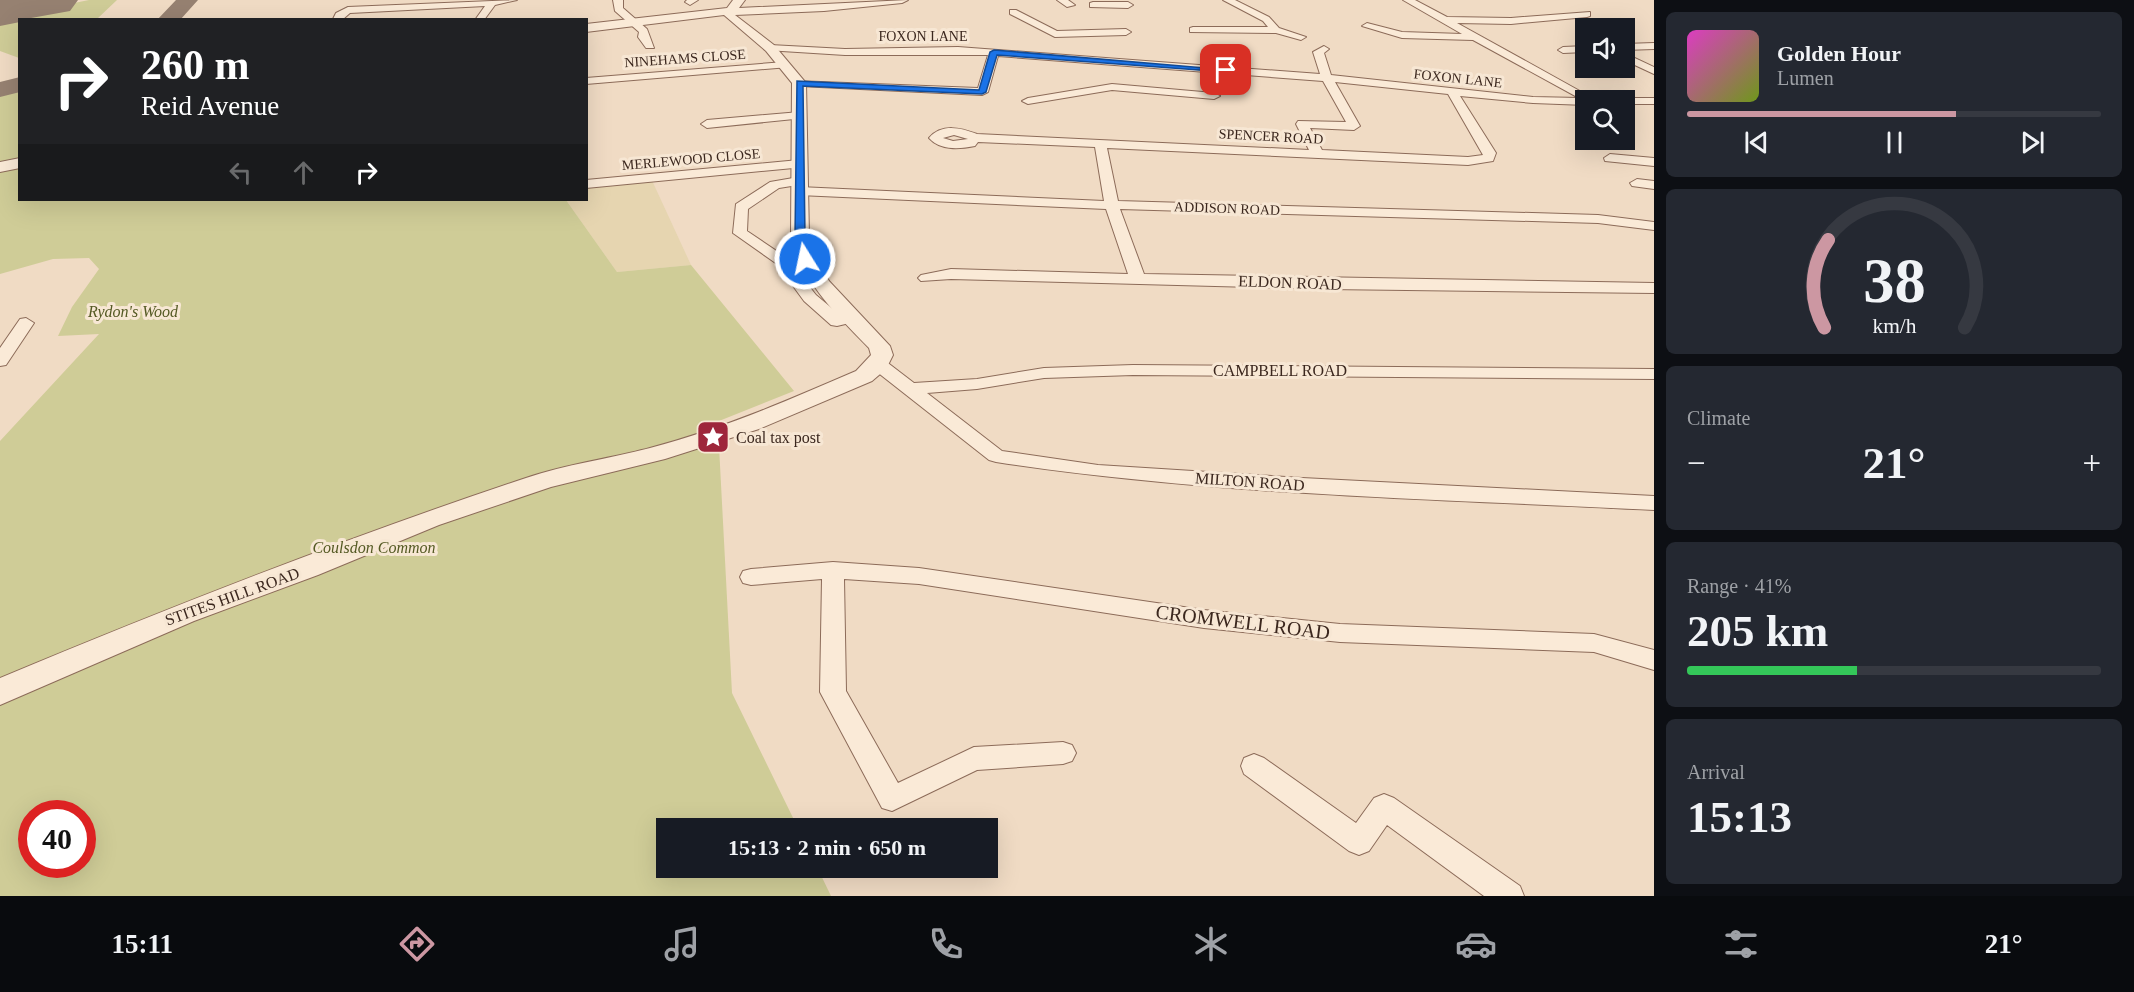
<!DOCTYPE html>
<meta charset="utf-8">
<style>
:root{--surface:#171b24;--page:#242831;--text:#f1f3f6;--muted:#9ea1a6;--line:#363941;--accent:#cc97a2}
body{margin:0;font-family:"Times New Roman",serif;background:var(--page);color:var(--text);height:100vh;display:flex;flex-direction:column;font-size:22px;white-space:nowrap}
*{box-sizing:border-box;margin:0}
p{font-size:20px;color:var(--muted)}
.icon{flex:none;width:33px;height:33px;fill:none;stroke:currentColor;stroke-width:2;stroke-linecap:round;stroke-linejoin:round}
.map{position:relative;flex:1;overflow:hidden}
.sheet{display:flex;flex-direction:column;gap:12px;padding:12px;background:#0d0f14;width:480px}
.sheet>*{flex:none}
.top-card{position:absolute;left:18px;top:18px;width:570px;height:183px;border-radius:0px;box-shadow:0 6px 24px #0002;background:#202124;color:#fff;overflow:hidden}
.buttons{position:absolute;left:1575px;top:18px;display:grid;gap:12px}
.buttons a{display:grid;place-items:center;width:60px;height:60px;border-radius:0px;background:var(--surface);box-shadow:0 6px 24px #0002;font-size:30px}
.speed{position:absolute;left:18px;top:800px;display:flex;gap:12px;font-size:30px;font-weight:700;text-align:center}
.speed>*{display:grid;place-content:center;width:78px;height:78px;border-radius:50%;background:var(--surface);box-shadow:0 6px 24px #0002;line-height:1}
.speed .limit{border:9px solid #d22;background:#fff;color:#111}
.pin{position:absolute;display:grid;place-items:center;width:51px;height:51px;color:#fff;margin:-26px;border-radius:12px;box-shadow:0 3px 9px #0006}
.me{position:absolute;width:66px;margin:-33px;rotate:350deg;stroke-linejoin:round;filter:drop-shadow(0 0 4px #0008)}
.turn{display:flex;align-items:center;gap:21px;height:126px;padding:0 24px;font-size:27px}
.turn .icon{width:78px;height:78px;stroke-width:2.5}
.turn b{display:block;font-size:42px;line-height:51px}
.lanes{display:flex;align-items:center;height:57px;padding:0 24px;background:#0003;justify-content:center;gap:30px;direction:ltr}
.lanes .off{opacity:.35}
.big{font-size:45px;font-weight:800;line-height:1.1}
.sheet .tile{flex:1;display:flex;flex-direction:column;justify-content:center;gap:9px;min-width:0;padding:0 21px;border-radius:9px;background:var(--page)}
.sheet .dial{align-items:center;gap:0}
.dial svg{height:156px;overflow:visible;fill:none;stroke:var(--line);stroke-width:7;stroke-linecap:round;text-anchor:middle}
.dial text{fill:var(--text);stroke:none}
.song{display:flex;align-items:center;gap:18px}
.cover{width:72px;height:72px;border-radius:9px;background:linear-gradient(135deg,hsl(310 70% 55%),hsl(80 70% 35%))}
.played{height:6px;border-radius:3px;background:linear-gradient(90deg,var(--accent) 65%,var(--line) 65%)}
.keys{display:flex;justify-content:space-around;direction:ltr}
.heat{display:flex;justify-content:space-between;align-items:center;font-size:33px;direction:ltr}
.charge{height:9px;border-radius:4px;background:linear-gradient(90deg,#34c759 41%,var(--line) 0)}
.trip{position:absolute;left:656px;top:818px;width:342px;height:60px;border-radius:0px;background:var(--surface);box-shadow:0 6px 24px #0002;font-weight:800;line-height:60px;text-align:center}
.tab-bar{display:flex;height:96px;justify-content:space-around;align-items:center;background:#090b0e;color:var(--muted)}
.tab-bar .icon{width:42px;height:42px}
.tab-bar .on{color:var(--accent)}
.tab-bar b{font-size:27px;color:var(--text)}
main{display:flex;flex:1;min-height:0}
.map>svg:first-child{display:block}
.farmland{fill:#e6d5b0}
.green{fill:#cfcc97;fill-rule:evenodd}
.lines{fill:none;stroke-linecap:round;stroke-linejoin:round}
.taxiway{fill:#968171;fill-rule:evenodd}
.runway{fill:#968171;fill-rule:evenodd}
.minor-casing{stroke:#8c6b59;stroke-width:2}
.tertiary-casing{stroke:#8c6b59;stroke-width:2}
.minor{fill:#faead7;fill-rule:evenodd}
.tertiary{fill:#faead7;fill-rule:evenodd}
.route{fill:#1a73e8;stroke:#114b97;stroke-width:1.5}
.labels{text-anchor:middle;stroke-width:6;stroke-linejoin:round;paint-order:stroke}
.far-street-label{font-size:14px;fill:#3b271e;stroke:#f7e7d4}
.street-label{font-size:16px;fill:#3b271e;stroke:#f7e7d4}
.park-label{font-size:16px;font-style:italic;fill:#545923;stroke:#f7e7d4}
.poi-label{font-size:16px;fill:#3b271e;stroke:#f7e7d4;text-anchor:start}
.near-street-label{font-size:20px;fill:#3b271e;stroke:#f7e7d4}
</style>
<main>
<div class="map">
<svg width="1654" height="896" viewBox="0 0 1654 896">
<rect width="100%" height="100%" fill="#f0dbc4"/>
<path class="farmland" d="M649,174L691,265L617,272L566,200H586L587,181Z"/>
<path class="green" d="M89,0H117L97,19L20,20L19,58L0,51V18Z
M19,86V159L0,163V92Z
M19,167L20,200H566L617,272L691,265L794,391L719,421V446L732,693L798,828H666V867H817L831,896H0V441L99,334L58,336L72,307L99,269L89,258L53,259L0,274V172ZM32,813H82V864H32Z"/>
<g class="lines">
<path class="taxiway" d="M176,0H198L180,20H157Z
M20,77V92L0,97V82Z"/>
<path class="runway" d="M0,0H78L70,11L20,20V22L0,26Z"/>
<g class="minor-casing">
<path id="minor" d="M517,0L495,5L484,20H475L485,6L350,13L342,20L333,19L336,13L348,7Z
M613,0H623V8L647,29L654,48H646L638,37L639,32L615,11Z
M687,0H698L690,5L685,2Z
M1057,0H1068L1075,5L1067,7Z
M1223,0H1235L1269,17L1279,28L1306,37L1301,40L1276,33L1190,32V28L1193,27H1268L1263,21Z
M1403,0H1415L1447,17L1511,18L1590,12V16L1587,17L1511,24L1457,23L1596,100H1586V105L1533,103L1460,96L1496,153L1493,161L1468,165L1107,148L1118,201L1598,215L1654,222V230L1598,223L1120,209L1144,274L1654,283V293L1327,289L951,279L921,281L918,278L921,275L951,269L1128,274L1106,209L799,195L792,191L799,187L1104,201L1095,147L978,142L975,146C960,149 941,151 929,138C942,123 961,128 977,134L1309,150L1296,124L1298,121L1346,122L1323,81L998,56L988,92L982,95L799,86L795,85V81L978,88L988,55H845L766,50V46L770,45L845,49L958,47L1320,74L1313,52L1324,46L1329,49L1324,53L1331,75L1533,97L1579,98L1473,40L1402,38L1362,26L1367,23L1402,32L1462,34ZM1335,82L1448,94L1483,155L1468,157L1322,150L1310,128L1354,130L1360,126ZM954,135L968,139L953,141L943,138Z
M1093,2H1128L1133,5L1128,8L1090,7V3Z
M1010,10H1016L1057,31L1126,29L1131,32L1126,35L1055,37L1010,14Z
M1654,43V49L1624,50V44Z
M1586,46V52L1563,53L1558,50L1563,47Z
M1624,53L1654,67V74L1624,60Z
M785,62L790,65L789,67L586,84V78Z
M1112,84L1214,93L1220,96L1214,99L1112,90L1028,104L1022,101L1028,98Z
M1624,98H1654V104H1624V100H1619Z
M800,112L806,116L804,118L707,128L701,124L707,120Z
M1610,154L1654,158V166L1605,161L1604,158Z
M799,160L804,161V167L586,188V180Z
M799,177L806,181L804,184L779,188L748,209L747,231L787,258L816,295L840,315H858L860,318L858,321L837,326L831,325L804,301L777,264L733,233L736,204L770,182Z
M1637,179L1654,181V189L1632,186L1630,183Z
M26,318L34,323L6,365L0,366V348L20,319Z
M878,359L884,360L914,383L977,379L1044,368L1133,365L1654,369V379L1133,375L1044,378L977,389L927,393L1002,451L1098,465L1302,478L1654,496V510C1435,499 1213,495 996,462L989,460L872,368L869,364Z
M833,562L919,568L1204,610L1340,624L1594,634L1654,650V670L1594,652L1340,642L1204,628L919,584L844,579L846,691L898,783L974,747L1063,742L1072,745L1076,753L1072,761L1063,764L977,770L892,811L882,808L820,692L822,579L751,585L743,583L740,577L743,571L751,569Z
M1254,754L1264,758L1356,823L1374,798L1384,794L1394,798L1520,886L1524,896H1484L1387,825L1369,851L1359,855L1349,851L1244,774L1241,766L1244,758Z"/>
</g>
<g class="tertiary-casing">
<path id="tertiary" d="M733,0H745L739,8L908,0L902,3L824,11L735,15L774,45L806,83L809,237L814,254L829,281L890,346L893,355L886,369L872,381L759,429L665,459L551,487L439,525L318,575L194,621L0,705V678C173,606 348,537 526,478C566,464 609,459 650,448C722,429 789,400 856,371L871,355L869,348C836,314 804,284 791,237L792,83L766,51L724,15L586,32V24L727,8Z
M20,158V168L0,172V162Z"/>
</g>
<use href="#minor" class="minor"/>
<use href="#tertiary" class="tertiary"/>
</g>
<path class="route" d="M994,50L1229,70L1226,72L997,55L986,92L982,94L803,86L805,237L810,259L801,261L795,237L797,81L979,90L990,52Z"/>
<defs>
<g id="sight-square" transform="scale(1.725)"><rect x="-9" y="-9" width="18" height="18" rx="4" fill="#9e263b" stroke="#f7e7d4"/><path d="M0-6L1.8-2.2L6-1.7L2.9 1.2L3.7 5.4L0 3.3L-3.7 5.4L-2.9 1.2L-6-1.7L-1.8-2.2Z" fill="#fff"/></g>
</defs>
<g fill-rule="evenodd">
<use href="#sight-square" x="713" y="437"/>
</g>
<g class="labels">
<g class="far-street-label">
<text x="923" y="41">FOXON LANE</text>
<text transform="translate(685 58) rotate(-4)" y="5">NINEHAMS CLOSE</text>
<text transform="translate(1458 78) rotate(6)" y="5">FOXON LANE</text>
<text transform="translate(1271 136) rotate(3)" y="5">SPENCER ROAD</text>
<text transform="translate(691 159) rotate(-5)" y="5">MERLEWOOD CLOSE</text>
<text transform="translate(1227 208) rotate(2)" y="5">ADDISON ROAD</text>
</g>
<g class="street-label">
<text transform="translate(1290 282) rotate(2)" y="6">ELDON ROAD</text>
<text x="1280" y="376">CAMPBELL ROAD</text>
<text transform="translate(1250 481) rotate(4)" y="6">MILTON ROAD</text>
<text transform="translate(232 596) rotate(-20)" y="6">STITES HILL ROAD</text>
</g>
<g class="park-label">
<text x="133" y="317">Rydon's Wood</text>
<text x="374" y="553">Coulsdon Common</text>
</g>
<g class="poi-label">
<text x="736" y="443">Coal tax post</text>
</g>
<g class="near-street-label">
<text transform="translate(1243 622) rotate(7)" y="7">CROMWELL ROAD</text>
</g>
</g>
</svg>
<div class="buttons">
<a><svg class="icon" aria-label="sound" viewBox="0 0 24 24"><path d="M4 9h4l5-4v14l-5-4H4zM17 9q2 3 0 6"/></svg></a>
<a><svg class="icon" aria-label="search" viewBox="0 0 24 24"><circle cx="10" cy="10" r="6"/><path d="M15 15l6 6"/></svg></a>
</div>
<div class="speed"><div class="limit">40</div></div>
<div class="pin" style="left:1226px;top:70px;background:#d93025"><svg class="icon" aria-label="arrive" viewBox="0 0 24 24"><path d="M6 21V4h12l-3 4 3 4H6"/></svg></div>
<svg class="me" style="left:805px;top:259px" viewBox="-20 -20 40 40"><circle r="17" fill="#1a73e8" stroke="#fff" stroke-width="3"/><path d="M0-11L8 9 0 5-8 9z" fill="#fff"/></svg>
<div class="trip">15:13 · 2 min · 650 m</div>
<div class="top-card">
<div class="turn"><svg class="icon" aria-label="right" viewBox="0 0 24 24"><path d="M7 20v-9h11M14 6l5 5-5 5"/></svg><div><b>260 m</b>Reid Avenue</div></div>
<div class="lanes"><svg class="icon off" aria-label="left" viewBox="0 0 24 24"><path d="M17 20v-9H6M10 6l-5 5 5 5"/></svg><svg class="icon off" aria-label="ahead" viewBox="0 0 24 24"><path d="M12 20V5M6 11l6-6 6 6"/></svg><svg class="icon" aria-label="right" viewBox="0 0 24 24"><path d="M7 20v-9h11M14 6l5 5-5 5"/></svg></div>
</div>
</div>
<section class="sheet">
<div class="tile">
<div class="song"><i class="cover"></i><div><b>Golden Hour</b><p>Lumen</p></div></div>
<div class="played"></div>
<div class="keys"><svg class="icon" aria-label="previous" viewBox="0 0 24 24"><path d="M18 5L8 12l10 7zM5 5v14"/></svg><svg class="icon" aria-label="pause" viewBox="0 0 24 24"><path d="M8 5v14M16 5v14"/></svg><svg class="icon" aria-label="next" viewBox="0 0 24 24"><path d="M6 5l10 7-10 7zM19 5v14"/></svg></div>
</div>
<div class="tile dial"><svg viewBox="0 0 100 80">
<path d="M14 69A42 42 0 1 1 86 69"/>
<path d="M14 69A42 42 0 0 1 16 24" stroke="#cc97a2"/>
<text x="50" y="56" font-size="32" font-weight="700">38</text>
<text x="50" y="72" font-size="11">km/h</text>
</svg></div>
<div class="tile"><p>Climate</p>
<div class="heat"><a>−</a><b class="big">21°</b><a>+</a></div>
</div>
<div class="tile"><p>Range · 41%</p><b class="big">205 km</b><div class="charge"></div></div>
<div class="tile"><p>Arrival</p><b class="big">15:13</b></div>
</section>
</main>
<nav class="tab-bar">
<b>15:11</b>
<svg class="icon on" aria-label="directions" viewBox="0 0 24 24"><path d="M12 3l9 9-9 9-9-9zM9 14v-3h6M13 9l2 2-2 2"/></svg>
<svg class="icon" aria-label="music" viewBox="0 0 24 24"><path d="M9 18V5l10-2v13"/><circle cx="6" cy="18" r="3"/><circle cx="16" cy="16" r="3"/></svg>
<svg class="icon" aria-label="phone" viewBox="0 0 24 24"><path d="M5 4h4l2 5-3 2q2 4 5 5l2-3 5 2v4C11 20 4 13 5 4z"/></svg>
<svg class="icon" aria-label="climate" viewBox="0 0 24 24"><path d="M12 3v18M4 7l16 10M4 17L20 7"/></svg>
<svg class="icon" aria-label="car" viewBox="0 0 24 24"><path d="M5 17H2v-5l4-1 3-4h7l3 4 3 1v5h-3M9 17h6M6 11h13"/><circle cx="7" cy="17" r="2"/><circle cx="17" cy="17" r="2"/></svg>
<svg class="icon" aria-label="filters" viewBox="0 0 24 24"><path d="M4 7h16M4 17h16"/><circle cx="9" cy="7" r="2"/><circle cx="15" cy="17" r="2"/></svg>
<b>21°</b>
</nav>
